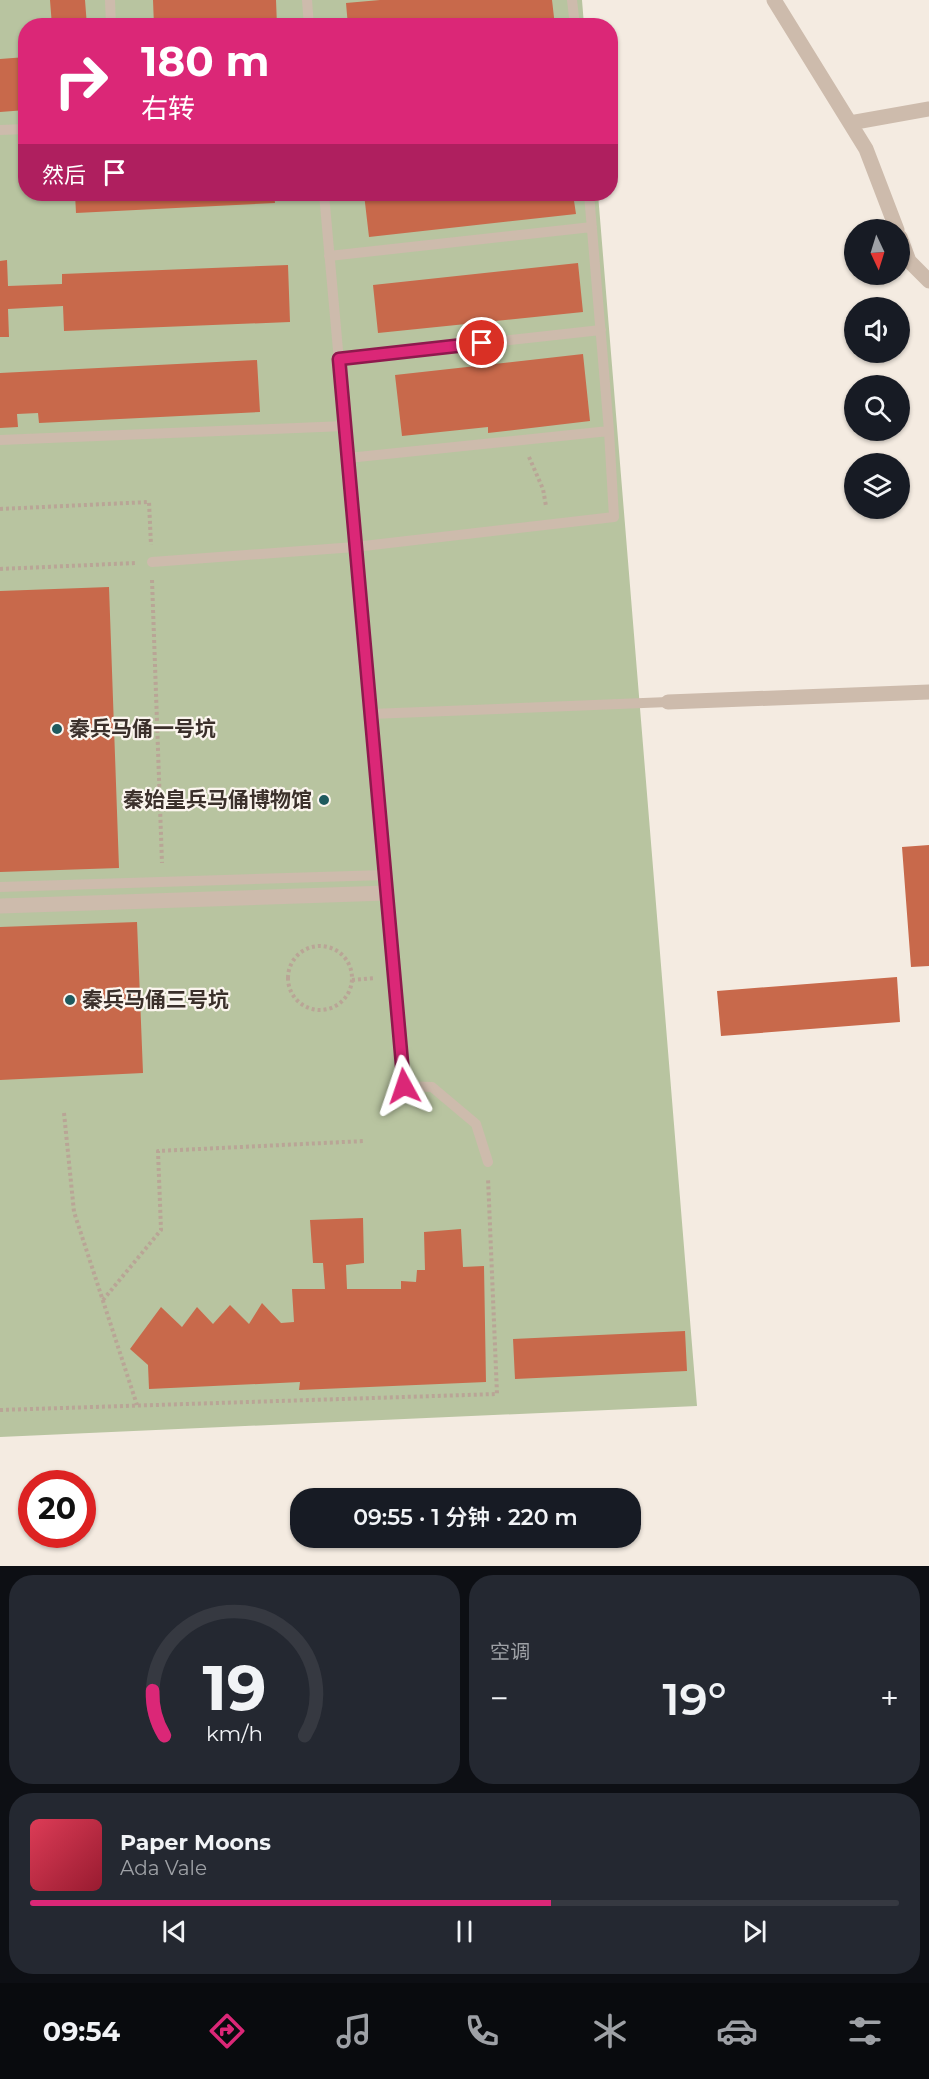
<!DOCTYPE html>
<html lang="zh">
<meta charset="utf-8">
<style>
:root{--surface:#171b24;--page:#242831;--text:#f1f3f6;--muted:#9ea1a6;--line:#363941;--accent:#db2777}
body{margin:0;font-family:Montserrat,"Noto Sans SC",sans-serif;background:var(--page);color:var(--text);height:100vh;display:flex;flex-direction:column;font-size:22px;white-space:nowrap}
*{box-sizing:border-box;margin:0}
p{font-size:20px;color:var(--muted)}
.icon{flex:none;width:33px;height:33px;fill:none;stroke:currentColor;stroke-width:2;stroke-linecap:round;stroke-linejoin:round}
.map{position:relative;height:1566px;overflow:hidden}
.sheet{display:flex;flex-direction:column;gap:9px;padding:9px;background:#0d0f14;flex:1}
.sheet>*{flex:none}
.banner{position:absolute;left:18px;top:18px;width:600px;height:183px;border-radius:24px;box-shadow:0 2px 4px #0004;background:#db2777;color:#fff;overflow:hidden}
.needle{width:39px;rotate:176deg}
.buttons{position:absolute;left:844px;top:219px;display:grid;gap:12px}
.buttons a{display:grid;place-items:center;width:66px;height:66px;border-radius:50%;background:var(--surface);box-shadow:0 2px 4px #0004;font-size:30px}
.speed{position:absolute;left:18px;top:1470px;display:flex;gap:12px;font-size:30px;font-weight:700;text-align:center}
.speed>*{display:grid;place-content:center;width:78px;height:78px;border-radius:50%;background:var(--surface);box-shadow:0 2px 4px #0004;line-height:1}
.speed .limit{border:9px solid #d22;background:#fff;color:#111}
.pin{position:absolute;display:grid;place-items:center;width:51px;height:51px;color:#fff;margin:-26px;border:3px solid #fff;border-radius:50%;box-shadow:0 2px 6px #0007}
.me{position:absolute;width:66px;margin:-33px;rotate:355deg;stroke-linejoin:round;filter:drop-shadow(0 0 4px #0008)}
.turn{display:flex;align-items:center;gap:21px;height:126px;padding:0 24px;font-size:27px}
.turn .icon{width:78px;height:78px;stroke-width:2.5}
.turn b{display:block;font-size:42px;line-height:51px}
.then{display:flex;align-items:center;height:57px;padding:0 24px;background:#0003;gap:12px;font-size:22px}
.big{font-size:45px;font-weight:600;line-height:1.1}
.sheet .widget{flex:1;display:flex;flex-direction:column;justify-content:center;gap:9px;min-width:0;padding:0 21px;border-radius:24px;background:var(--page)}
.sheet .dial{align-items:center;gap:0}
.dial svg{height:156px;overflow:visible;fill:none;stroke:var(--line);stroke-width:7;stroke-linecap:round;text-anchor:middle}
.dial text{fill:var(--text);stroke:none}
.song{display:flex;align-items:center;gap:18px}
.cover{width:72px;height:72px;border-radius:9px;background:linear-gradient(135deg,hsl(350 70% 55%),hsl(350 70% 35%))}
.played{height:6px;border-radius:3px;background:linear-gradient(90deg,var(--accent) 60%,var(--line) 60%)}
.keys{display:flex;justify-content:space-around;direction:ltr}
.heat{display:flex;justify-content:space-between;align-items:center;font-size:33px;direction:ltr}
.sheet .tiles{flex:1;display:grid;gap:9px;grid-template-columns:1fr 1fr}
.widget:last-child{grid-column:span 2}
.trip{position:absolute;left:290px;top:1488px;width:351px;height:60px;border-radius:24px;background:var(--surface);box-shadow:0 2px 4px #0004;font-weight:600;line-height:60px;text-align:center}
.tab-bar{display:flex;height:96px;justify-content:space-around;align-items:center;background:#090b0e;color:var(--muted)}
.tab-bar .icon{width:42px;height:42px}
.tab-bar .active{color:var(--accent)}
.tab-bar b{font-size:27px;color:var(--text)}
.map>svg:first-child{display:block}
.green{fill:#b8c4a0}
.building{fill:#c8694b}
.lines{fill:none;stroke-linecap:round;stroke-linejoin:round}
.path{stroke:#b9a596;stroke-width:4;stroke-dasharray:3 3;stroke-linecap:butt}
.service{stroke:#cdbbac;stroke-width:10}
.pedestrian{stroke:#cdbbac;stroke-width:15}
.minor{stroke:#cdbbac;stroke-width:15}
.route-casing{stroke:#8e194d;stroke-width:15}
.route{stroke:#db2777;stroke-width:10}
.poi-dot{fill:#1f5a5e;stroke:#fbf5ee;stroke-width:2}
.labels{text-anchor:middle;stroke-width:4.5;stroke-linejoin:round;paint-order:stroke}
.poi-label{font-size:21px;font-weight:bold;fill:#3b302b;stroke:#fbf5ee;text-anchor:start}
</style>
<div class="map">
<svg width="929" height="1566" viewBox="0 0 929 1566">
<rect width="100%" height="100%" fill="#f4ebe1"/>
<path class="green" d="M0,0H582L584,25L26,26V194H598L697,1406L0,1437Z"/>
<path class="building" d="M50,0H85L87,26H52Z
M153,0H276L277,26H154Z
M380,0H552L555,26H348L346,3Z
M26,57V110L0,112V59Z
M75,194H274L275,203L76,213Z
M364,194H573L576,214L369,237Z
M7,260L8,286L62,284V274L288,265L290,322L64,331L63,306L8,309L9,337H0V261Z
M578,263L583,312L378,333L373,285Z
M583,354L590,421L488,433V427L402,436L395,375Z
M257,360L260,412L39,423L38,413L17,414L18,427L0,428V373Z
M109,587L119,868L0,872V591Z
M929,845V966L911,967L902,847Z
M137,922L143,1073L0,1080V927Z
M897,977L900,1022L721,1036L717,991Z
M363,1218L364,1263L346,1265L347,1289H401V1281L416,1282L417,1270H425L424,1232L461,1229L463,1267L484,1266L486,1382L299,1390L300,1382L149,1389L148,1365L130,1349L161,1307L182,1327L197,1307L213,1324L230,1305L249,1324L262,1303L281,1323L294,1322L292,1289H325L323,1263H313L310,1220Z
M685,1331L687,1371L515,1379L513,1339Z"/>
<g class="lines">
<path class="path" d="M529,457L543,489L546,506
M0,509L149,502L151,545
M0,569L136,563
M152,580L162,863
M288 978a32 32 0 1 1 64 0a32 32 0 1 1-64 0Z
M352,980L375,978
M64,1113L74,1212L137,1405
M103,1300L161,1230L158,1151L365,1141
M0,1410L497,1394L488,1178"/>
<path class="service" d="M110,0L111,26
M307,0L309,26
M572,0L575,26
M0,130L26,129
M324,194L404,1086L432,1087L476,1124L488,1162
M329,256L592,227
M339,359L601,330
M0,440L345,426
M348,458L609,431
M152,562L355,547L614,517L609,431L589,194
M371,714L668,702
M0,887L385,875"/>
<path class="pedestrian" d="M0,906L387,893"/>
<path class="minor" d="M774,0L866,149L897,230
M850,123L929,109
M900,237L909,261L929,281
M668,702L929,692"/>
</g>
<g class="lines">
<g class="route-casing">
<path id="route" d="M404,1086L339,359L482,343"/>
</g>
<use href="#route" class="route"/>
</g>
<g class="poi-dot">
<circle cx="57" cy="729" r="6"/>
<circle cx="324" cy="800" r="6"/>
<circle cx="70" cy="1000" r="6"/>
</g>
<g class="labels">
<g class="poi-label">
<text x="69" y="736">秦兵马俑一号坑</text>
<text x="312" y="807" text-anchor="end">秦始皇兵马俑博物馆</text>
<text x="82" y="1007">秦兵马俑三号坑</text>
</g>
</g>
</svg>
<div class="buttons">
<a><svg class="needle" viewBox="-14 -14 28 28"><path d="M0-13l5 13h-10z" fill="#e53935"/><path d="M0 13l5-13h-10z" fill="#9ea1a6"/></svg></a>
<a><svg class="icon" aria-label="sound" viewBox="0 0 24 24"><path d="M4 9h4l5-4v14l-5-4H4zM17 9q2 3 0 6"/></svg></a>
<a><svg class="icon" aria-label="search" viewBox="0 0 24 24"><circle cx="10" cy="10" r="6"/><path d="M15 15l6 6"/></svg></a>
<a><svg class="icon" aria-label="layers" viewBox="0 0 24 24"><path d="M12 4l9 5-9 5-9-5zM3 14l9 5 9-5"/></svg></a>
</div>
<div class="speed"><div class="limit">20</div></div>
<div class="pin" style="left:482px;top:343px;background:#d93025"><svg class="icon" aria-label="arrive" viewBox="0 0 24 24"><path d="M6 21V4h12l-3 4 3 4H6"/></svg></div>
<svg class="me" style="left:404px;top:1086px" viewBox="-20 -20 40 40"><path d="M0-17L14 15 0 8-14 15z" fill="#db2777" stroke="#fff" stroke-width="4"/></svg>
<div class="trip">09:55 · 1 分钟 · 220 m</div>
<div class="banner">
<div class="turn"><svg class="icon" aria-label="right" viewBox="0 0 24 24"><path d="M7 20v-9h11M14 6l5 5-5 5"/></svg><div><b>180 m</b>右转</div></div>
<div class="then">然后<svg class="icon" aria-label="arrive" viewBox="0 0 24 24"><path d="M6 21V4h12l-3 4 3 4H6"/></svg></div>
</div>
</div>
<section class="sheet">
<div class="tiles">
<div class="widget dial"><svg viewBox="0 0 100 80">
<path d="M14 69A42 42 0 1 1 86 69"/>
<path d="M14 69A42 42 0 0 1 8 46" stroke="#db2777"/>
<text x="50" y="56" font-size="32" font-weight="700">19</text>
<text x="50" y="72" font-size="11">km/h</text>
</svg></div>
<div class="widget"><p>空调</p>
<div class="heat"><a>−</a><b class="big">19°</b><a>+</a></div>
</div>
<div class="widget">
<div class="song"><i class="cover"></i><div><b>Paper Moons</b><p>Ada Vale</p></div></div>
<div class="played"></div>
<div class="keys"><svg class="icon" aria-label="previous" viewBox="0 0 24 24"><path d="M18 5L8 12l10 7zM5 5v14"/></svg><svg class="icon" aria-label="pause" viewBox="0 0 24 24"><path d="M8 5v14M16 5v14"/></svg><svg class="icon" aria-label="next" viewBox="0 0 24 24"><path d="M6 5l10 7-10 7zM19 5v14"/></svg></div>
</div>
</div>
</section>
<nav class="tab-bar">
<b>09:54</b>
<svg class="icon active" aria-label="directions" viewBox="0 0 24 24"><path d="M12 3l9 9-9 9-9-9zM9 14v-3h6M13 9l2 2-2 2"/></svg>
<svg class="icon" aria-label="music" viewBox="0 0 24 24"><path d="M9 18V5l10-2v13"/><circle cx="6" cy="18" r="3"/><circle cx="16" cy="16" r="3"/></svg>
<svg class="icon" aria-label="phone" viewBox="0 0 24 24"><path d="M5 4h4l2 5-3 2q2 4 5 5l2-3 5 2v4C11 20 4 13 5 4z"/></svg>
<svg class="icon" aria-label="climate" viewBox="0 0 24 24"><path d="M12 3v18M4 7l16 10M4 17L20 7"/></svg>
<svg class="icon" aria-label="car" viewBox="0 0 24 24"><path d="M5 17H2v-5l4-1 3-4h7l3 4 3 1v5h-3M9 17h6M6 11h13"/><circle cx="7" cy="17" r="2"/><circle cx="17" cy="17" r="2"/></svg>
<svg class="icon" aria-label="filters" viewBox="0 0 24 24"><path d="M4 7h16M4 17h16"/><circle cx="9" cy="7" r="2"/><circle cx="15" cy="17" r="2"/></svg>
</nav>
